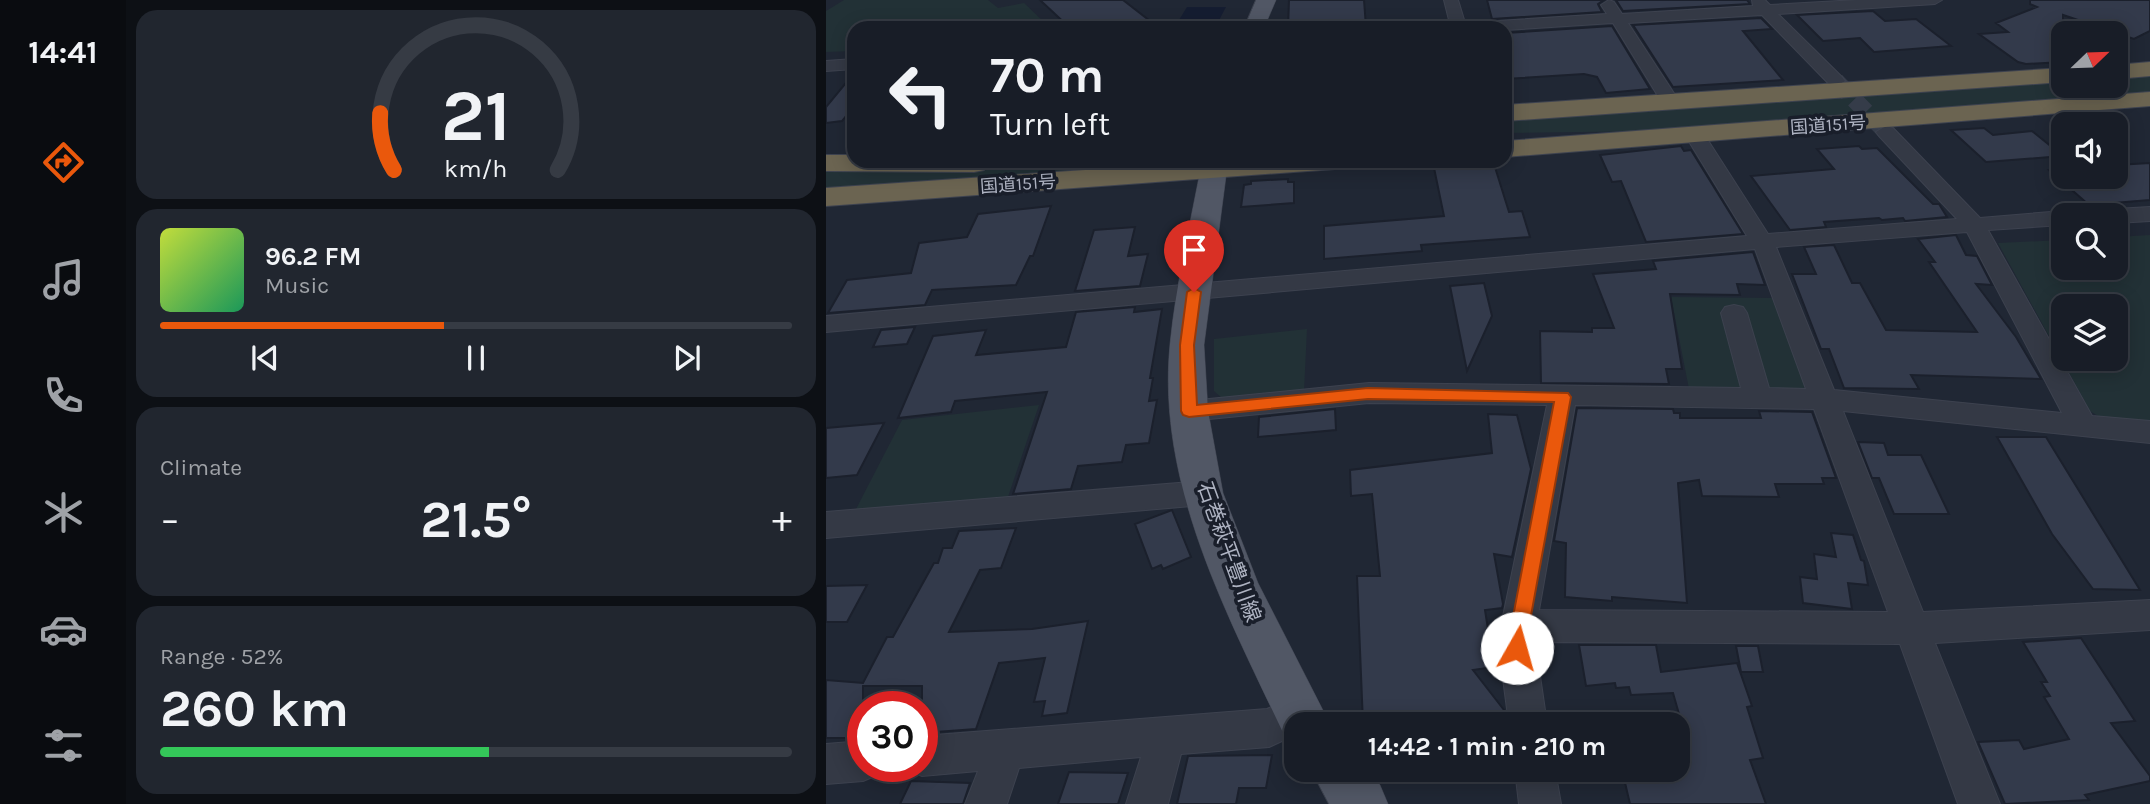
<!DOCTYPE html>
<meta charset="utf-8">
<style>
:root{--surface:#181d27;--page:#21262f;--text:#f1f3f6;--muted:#9fa2a7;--line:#363b44;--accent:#ea580c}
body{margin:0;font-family:Karla,"Noto Sans JP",sans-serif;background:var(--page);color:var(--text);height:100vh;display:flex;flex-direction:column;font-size:26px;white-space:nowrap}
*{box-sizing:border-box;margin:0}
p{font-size:23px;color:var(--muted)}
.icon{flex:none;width:38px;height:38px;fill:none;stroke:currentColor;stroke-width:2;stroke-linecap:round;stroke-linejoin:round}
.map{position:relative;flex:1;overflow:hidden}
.panel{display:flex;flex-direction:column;gap:10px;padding:10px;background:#0d1015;width:700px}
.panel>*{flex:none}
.hud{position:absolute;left:21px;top:21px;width:665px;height:147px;border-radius:21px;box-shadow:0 4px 18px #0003,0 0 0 2px var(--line);background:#181d27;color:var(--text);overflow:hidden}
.needle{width:46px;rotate:67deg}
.buttons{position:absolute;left:1225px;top:21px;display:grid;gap:14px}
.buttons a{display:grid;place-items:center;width:77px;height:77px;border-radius:14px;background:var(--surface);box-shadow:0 4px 18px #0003,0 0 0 2px var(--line);font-size:35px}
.speed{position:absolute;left:21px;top:691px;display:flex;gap:14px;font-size:35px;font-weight:700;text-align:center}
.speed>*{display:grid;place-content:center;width:91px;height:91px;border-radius:50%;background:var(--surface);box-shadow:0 4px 18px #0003,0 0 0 2px var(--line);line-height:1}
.speed .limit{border:10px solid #d22;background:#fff;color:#111}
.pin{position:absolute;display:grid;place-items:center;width:60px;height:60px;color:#fff;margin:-72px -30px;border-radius:50% 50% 50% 0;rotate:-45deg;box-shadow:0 0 7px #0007}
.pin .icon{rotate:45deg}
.me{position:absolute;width:77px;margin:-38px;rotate:7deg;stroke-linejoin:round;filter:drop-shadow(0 0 5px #0008)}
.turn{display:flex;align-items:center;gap:24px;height:147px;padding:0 28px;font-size:32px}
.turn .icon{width:91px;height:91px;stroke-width:2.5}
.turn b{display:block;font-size:49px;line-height:60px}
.big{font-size:52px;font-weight:700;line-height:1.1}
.panel .tile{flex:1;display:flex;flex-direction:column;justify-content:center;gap:10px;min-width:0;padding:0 24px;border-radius:21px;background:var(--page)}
.panel .dial{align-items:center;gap:0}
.dial svg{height:182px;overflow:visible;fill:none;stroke:var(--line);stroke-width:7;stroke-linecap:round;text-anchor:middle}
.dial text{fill:var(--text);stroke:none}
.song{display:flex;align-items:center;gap:21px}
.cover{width:84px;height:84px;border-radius:10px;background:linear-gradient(135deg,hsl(70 70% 55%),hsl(150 70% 35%))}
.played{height:7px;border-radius:4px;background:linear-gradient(90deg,var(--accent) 45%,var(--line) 45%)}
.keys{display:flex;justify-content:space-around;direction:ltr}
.heat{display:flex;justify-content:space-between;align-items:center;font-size:38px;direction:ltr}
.charge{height:10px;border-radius:5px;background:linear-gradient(90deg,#34c759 52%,var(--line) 0)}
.trip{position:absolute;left:458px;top:712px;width:406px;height:70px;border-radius:21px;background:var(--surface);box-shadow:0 4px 18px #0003,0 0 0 2px var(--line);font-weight:700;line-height:70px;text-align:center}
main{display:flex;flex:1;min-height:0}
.tabs{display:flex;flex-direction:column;width:126px;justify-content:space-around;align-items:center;background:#0a0c10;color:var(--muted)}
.tabs .icon{width:49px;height:49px}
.tabs .current{color:var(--accent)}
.tabs b{font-size:32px;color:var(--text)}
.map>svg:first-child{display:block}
.green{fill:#223136;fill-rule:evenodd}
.water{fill:#151d31}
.building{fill:#333a4b;stroke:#1b202c;stroke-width:2}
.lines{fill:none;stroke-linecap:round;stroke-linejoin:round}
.minor-tunnel{stroke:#353c49;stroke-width:17;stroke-dasharray:17 9;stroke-linecap:butt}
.minor-casing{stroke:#3d424f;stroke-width:2}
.major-casing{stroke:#3d424f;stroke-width:1}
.highway-casing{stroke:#3e4350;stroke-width:2}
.minor{fill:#343945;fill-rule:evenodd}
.major{fill:#515765;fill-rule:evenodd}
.highway{fill:#6b6451;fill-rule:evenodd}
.route{fill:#ea580c;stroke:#983908;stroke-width:2}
.labels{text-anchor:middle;stroke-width:7;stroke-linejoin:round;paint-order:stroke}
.far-street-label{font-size:18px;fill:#aeb3c2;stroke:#191e2a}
.street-label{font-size:21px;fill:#aeb3c2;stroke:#191e2a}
</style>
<main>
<nav class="tabs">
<b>14:41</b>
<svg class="icon current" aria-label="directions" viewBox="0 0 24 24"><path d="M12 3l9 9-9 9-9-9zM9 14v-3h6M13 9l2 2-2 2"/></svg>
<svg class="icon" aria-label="music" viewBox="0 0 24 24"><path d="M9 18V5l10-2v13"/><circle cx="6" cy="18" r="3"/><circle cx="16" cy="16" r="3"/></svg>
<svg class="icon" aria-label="phone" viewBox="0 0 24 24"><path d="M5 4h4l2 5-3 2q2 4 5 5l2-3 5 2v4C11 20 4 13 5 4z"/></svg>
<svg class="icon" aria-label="climate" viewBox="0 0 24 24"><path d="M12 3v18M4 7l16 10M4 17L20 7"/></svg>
<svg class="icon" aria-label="car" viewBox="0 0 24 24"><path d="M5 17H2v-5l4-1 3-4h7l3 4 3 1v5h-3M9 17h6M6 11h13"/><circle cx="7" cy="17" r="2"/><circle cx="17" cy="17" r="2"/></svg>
<svg class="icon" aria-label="filters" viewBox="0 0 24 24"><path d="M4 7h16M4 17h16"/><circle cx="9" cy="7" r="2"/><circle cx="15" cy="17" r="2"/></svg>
</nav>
<section class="panel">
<div class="tile dial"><svg viewBox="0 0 100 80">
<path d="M14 69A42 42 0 1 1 86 69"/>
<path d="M14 69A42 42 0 0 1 8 44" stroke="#ea580c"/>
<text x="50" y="56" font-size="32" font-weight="700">21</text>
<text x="50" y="72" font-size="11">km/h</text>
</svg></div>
<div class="tile">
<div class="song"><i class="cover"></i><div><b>96.2 FM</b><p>Music</p></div></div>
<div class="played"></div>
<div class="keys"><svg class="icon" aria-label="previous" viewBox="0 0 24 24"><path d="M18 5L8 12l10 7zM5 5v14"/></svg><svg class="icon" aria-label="pause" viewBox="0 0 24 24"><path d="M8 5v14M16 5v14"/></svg><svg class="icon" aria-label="next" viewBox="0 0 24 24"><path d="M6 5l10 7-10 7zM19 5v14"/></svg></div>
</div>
<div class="tile"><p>Climate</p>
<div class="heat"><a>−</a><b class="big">21.5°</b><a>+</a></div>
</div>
<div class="tile"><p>Range · 52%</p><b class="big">260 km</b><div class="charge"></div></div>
</section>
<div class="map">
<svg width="1324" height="804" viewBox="0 0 1324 804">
<rect width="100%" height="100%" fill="#202734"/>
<path class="green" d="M18,0H162L172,8L198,3L220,24L232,22L239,28H28V51L0,52V11Z
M1324,74V93L836,131L679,133V118L1237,80V86H1290V77Z
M334,164V167L0,191V169L234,170Z
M1324,235V424L1277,419L1264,411L1172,243L1237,240V268H1290V237ZM1237,306H1290V359H1237Z
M845,297L950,298L983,385L975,390L863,389Z
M481,329L478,391L397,399L388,391V339Z
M213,405L181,500L29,511L76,420Z"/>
<path class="water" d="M361,7H400L389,28H348Z"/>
<path class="building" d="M214,0H297L333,28H283L277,23L258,28H244Z
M463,0H538L540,27L462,28Z
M661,0H778L772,4L776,12L666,19Z
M790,0H921L924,4L797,11Z
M1204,0H1324V31L1308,39L1237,15V62L1200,64L1192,62L1153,34L1182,32L1170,23L1211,7L1204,4Z
M1047,11L1059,21L1090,19L1125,46L1048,52L1034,38L997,41L971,15Z
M935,18L946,29L917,31L957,80L847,87L807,25Z
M786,26L824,89L780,93L771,77L758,74L679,79V33Z
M28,73V106L16,121L0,123V107Z
M1158,128L1167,135L1206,131L1237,156L1160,162L1125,130Z
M855,146L858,151L865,150L917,234L820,242L795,181L786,182L774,155Z
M1033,146L1036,149L1051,148L1107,204H1113L1121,217L1079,221L1077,218L1056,220L1053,218L998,222L1000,227L964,230L925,176L1008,169L991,149Z
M1324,163V200L1263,205L1223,170L1237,169V177H1290V165Z
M668,164L683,212L696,211L704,237L595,245L596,251L498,259V226L618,216L608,168Z
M462,179V182H468V203L415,207L418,185L425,184V181Z
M225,206L207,256H204L190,285L106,290L99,305L2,313L21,280L85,273L93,243L141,237L152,214Z
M309,227L302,256L322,254L314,286L249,291L268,230Z
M1130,235L1140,255L1151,256L1166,285L1150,284L1190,337L1215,379L1085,375L1093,389L1018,388L1003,349H995L966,274H990L978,247L1008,245L1026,283H1034L1060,330L1151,332L1103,262H1109L1092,239Z
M927,252L939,285L911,284L914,295L844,294L856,369H840L843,384L715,383L714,331L766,332V328H788L767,274L830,269L827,261Z
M658,283L666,316L641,371L624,286Z
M309,307L308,312L336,309L324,378H327L323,401L331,400L323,443L300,445L296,462L252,466L245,489L187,494L221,392L129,401L125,412L72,418L107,336L160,330L150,355L240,347L250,312Z
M89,327L81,344L47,347L55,330Z
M751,408L847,409L848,413H854V418H935L933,411L986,412L1010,478H996L998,484H949L953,497L876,496L873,480L852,483L861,603L786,597V601L739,597L740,543L728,541Z
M509,409L510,430L432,437L433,417Z
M662,414L691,415L705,469L686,557L668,554L677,604L676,608L659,610L668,667L647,670L678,710L679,724H537L531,576H554L546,494L525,496L524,470L666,453Z
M58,423L31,475L0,478V428Z
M1171,437H1220L1314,590L1267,589L1226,534Z
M1032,442L1058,443L1062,455H1095L1123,514H1068L1053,478H1046Z
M346,510L365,557L337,569L335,565L326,569L309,524Z
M190,528L175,568L154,570L123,632L206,629L262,621L241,713L216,716L219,701L208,702L219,658L173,663L150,729L96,733V686H37V738H0V680L37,683L61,637H67L108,563H112L117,548H126L133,531Z
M1005,533L1027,535L1035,560L1038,561L1042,585L1022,583L1026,609L977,603L974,577L991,579L988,554L1010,557Z
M41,585L21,622H0V586Z
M1255,638L1309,721L1285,723L1324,776V781L1259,795L1263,800L1179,804L1152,742L1193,740L1198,749L1243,739L1218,697L1224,696L1215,682H1221L1197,642Z
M753,645H830L835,672L911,663L926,706L921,707L937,758L924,760L940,804H804L796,770H852V750L863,749L847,693L805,695L803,687L790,688L789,683L760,686Z
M910,646H932L937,672H915Z
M446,755L440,788H413L410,804H351L362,756Z
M243,772L302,773L292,804H232Z
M85,781L144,783L137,804H74Z"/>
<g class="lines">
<path class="minor-tunnel" d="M1010,81L1060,132"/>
<g class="minor-casing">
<path id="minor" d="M618,0H632L639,23L781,14L775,5L783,0L788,2L796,14L927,6L926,0H939L944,5L1031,0H1116L1109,4L952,14L1016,77L1019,81L1010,86L1004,85L936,15L802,23L853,101L844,106L835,101L787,23L679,30L620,28L624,24Z
M28,59V69L0,71V61Z
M1060,126L1067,128L1154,218L1237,211L1245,213L1246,215H1237V225L1162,230L1266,416L1324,421V443L1017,411L1097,612L1324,600V630L1109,643L1174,804H1132L1074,644L709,642L721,724H683L673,648L675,626L721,405L543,403L363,421L353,418L349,411L353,404L363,401L543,383L915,388L895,313L899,307L908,305L917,307L921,313L943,388L980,389L929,249L0,332V316L921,236L859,135L869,129L876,131L942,234L1131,219L1053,136L1050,132ZM1141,232L1236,413L1008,390L950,247ZM749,405L988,409L1062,612L713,610Z
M1324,207V221L1290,223V215H1280L1290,209Z
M377,481L388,484L392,493L388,502L377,505L0,538V512Z
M472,696L485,701L491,714L487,724H471V734L443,747L355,754L342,804H300L315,757L193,768L181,804H139L152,771L96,776L82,770L81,766H96V736L441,709Z
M37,741V766H55L51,775L37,781L0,784V744Z
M689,770H729L735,804H693Z"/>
</g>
<g class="major-casing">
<path id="major" d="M430,0H450L438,28H418Z
M376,161H402L378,345L382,411L397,493L432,583L504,724H471V745L461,741C403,617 330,486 344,344C350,283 365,221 376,161Z
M485,770H543L554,785L562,804H503Z"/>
</g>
<g class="highway-casing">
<path id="highway" d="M1324,62V76L1290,79V65Z
M1237,68V82L679,121V105Z
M1324,92V106L679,157V141Z
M0,155H28V161H160L162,164L158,170L148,172L0,171Z
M390,161H523L519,167L509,169L0,206V188Z"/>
</g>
<use href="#minor" class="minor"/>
<use href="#major" class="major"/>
<use href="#highway" class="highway"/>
</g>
<path class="route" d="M368,288L375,292L368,345L371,405L542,388L742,393L745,397L698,654L691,657L684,654L681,648L728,402L542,399L363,417L357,415L355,411L354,345L361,292Z"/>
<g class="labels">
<g class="far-street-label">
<text transform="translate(1002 125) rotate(-4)" y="6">国道151号</text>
<text transform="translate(192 184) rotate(-4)" y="6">国道151号</text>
</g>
<g class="street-label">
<text transform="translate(403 552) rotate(70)" y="7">石巻萩平豊川線</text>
</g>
</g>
</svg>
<div class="buttons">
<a><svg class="needle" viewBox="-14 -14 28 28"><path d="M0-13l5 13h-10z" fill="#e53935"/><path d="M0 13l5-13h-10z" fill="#9fa2a7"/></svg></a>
<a><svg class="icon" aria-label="sound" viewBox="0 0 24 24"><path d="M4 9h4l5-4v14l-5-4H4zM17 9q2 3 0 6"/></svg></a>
<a><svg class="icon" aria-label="search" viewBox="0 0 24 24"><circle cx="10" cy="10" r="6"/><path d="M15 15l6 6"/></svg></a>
<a><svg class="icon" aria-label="layers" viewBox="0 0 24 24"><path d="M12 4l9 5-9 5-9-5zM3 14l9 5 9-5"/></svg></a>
</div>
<div class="speed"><div class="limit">30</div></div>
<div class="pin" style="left:368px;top:292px;background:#d93025"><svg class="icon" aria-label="arrive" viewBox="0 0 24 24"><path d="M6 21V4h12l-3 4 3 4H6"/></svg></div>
<svg class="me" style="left:691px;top:648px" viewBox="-20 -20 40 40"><circle r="19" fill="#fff"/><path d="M0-13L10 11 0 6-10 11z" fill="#ea580c"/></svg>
<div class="trip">14:42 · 1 min · 210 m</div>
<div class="hud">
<div class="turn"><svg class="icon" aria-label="left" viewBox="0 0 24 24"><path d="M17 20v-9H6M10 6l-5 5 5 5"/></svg><div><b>70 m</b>Turn left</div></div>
</div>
</div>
</main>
